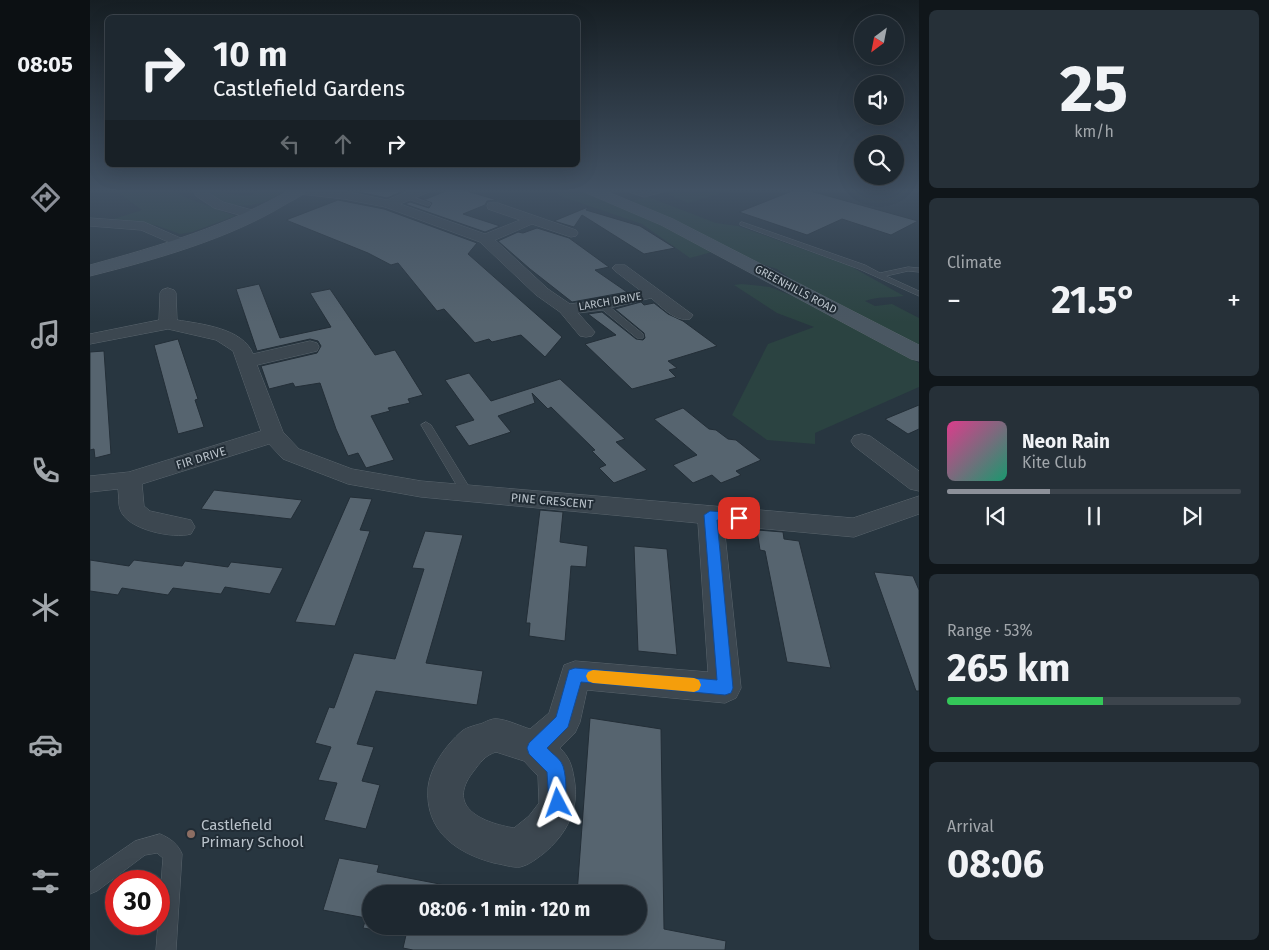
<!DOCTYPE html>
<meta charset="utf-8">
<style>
:root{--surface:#1e2830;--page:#263038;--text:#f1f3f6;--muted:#a1a6ab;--line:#3c444c;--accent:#8c9099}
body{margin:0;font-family:"Fira Sans",sans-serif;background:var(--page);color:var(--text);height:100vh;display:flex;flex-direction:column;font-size:19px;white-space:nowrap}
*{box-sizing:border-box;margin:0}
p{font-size:16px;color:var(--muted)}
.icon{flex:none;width:28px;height:28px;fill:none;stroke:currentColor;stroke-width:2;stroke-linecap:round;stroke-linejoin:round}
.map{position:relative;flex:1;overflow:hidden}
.drawer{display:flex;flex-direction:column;gap:10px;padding:10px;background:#10161a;width:350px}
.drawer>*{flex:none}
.guide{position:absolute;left:15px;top:15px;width:475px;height:152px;border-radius:8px;box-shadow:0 5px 20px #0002,0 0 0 1px var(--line);background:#1e2830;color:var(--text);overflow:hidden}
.needle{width:32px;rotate:212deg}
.fabs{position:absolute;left:764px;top:15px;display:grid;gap:10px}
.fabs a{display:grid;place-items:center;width:50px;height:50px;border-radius:50%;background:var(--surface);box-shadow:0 5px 20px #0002,0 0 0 1px var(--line);font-size:25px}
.speed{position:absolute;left:15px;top:870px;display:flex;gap:10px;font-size:25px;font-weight:700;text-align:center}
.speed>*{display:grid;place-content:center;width:65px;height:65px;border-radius:50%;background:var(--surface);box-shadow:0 5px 20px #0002,0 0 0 1px var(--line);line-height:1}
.speed .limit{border:8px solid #d22;background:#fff;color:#111}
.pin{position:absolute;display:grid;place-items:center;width:42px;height:42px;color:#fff;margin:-21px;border-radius:10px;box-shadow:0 2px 8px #0006}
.me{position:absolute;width:55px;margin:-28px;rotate:356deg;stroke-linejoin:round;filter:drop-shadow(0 0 4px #0008)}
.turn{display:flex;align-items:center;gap:18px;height:105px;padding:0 25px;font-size:22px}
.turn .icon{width:65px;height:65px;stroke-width:2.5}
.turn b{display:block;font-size:35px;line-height:42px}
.lanes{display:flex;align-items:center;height:48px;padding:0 25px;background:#0003;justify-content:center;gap:25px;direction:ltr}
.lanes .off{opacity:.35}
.big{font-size:38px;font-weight:700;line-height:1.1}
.drawer .widget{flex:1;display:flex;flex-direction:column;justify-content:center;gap:8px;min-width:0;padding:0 18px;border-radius:8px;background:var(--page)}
.drawer .dial{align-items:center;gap:0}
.dial b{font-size:65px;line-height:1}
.song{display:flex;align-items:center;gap:15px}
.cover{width:60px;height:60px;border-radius:8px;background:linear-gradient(135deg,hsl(330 70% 55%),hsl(160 70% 35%))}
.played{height:5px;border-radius:2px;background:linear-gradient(90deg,var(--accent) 35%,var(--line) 35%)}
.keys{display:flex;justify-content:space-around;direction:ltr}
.heat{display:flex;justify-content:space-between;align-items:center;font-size:28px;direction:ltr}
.charge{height:8px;border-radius:4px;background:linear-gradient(90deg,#34c759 53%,var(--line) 0)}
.trip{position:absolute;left:272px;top:885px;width:285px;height:50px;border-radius:25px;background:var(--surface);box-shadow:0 5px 20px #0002,0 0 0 1px var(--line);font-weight:700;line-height:50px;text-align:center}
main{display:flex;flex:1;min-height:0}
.menu{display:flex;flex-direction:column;width:90px;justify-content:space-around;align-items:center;background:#0c1013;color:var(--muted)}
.menu .icon{width:35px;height:35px}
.menu .selected{color:var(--accent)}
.menu b{font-size:22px;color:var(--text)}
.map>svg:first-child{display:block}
.green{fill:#2b4341}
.building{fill:#56646f;stroke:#232e37}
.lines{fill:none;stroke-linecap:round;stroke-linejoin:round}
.lane-casing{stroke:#5a656d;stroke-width:1}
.street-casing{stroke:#5a656d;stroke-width:1}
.secondary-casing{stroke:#5a656d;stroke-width:1}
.lane{fill:#3c4750;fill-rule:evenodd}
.street{fill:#3c4750;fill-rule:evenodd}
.secondary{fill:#4a5762;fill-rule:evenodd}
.route{fill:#1a73e8;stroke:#114b97}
.slow{fill:#f59e0b}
.education-dot{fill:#8d6e63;stroke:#212c35;stroke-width:2}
.labels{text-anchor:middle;stroke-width:4;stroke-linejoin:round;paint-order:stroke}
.far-street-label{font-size:11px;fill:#b9c2ca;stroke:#212c35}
.street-label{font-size:12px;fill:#b9c2ca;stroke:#212c35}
.near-poi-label{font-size:15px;fill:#b9c2ca;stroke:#212c35;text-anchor:start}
</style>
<main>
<nav class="menu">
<b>08:05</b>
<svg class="icon selected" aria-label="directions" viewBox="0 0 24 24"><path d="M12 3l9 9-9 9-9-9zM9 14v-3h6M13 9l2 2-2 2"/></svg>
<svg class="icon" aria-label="music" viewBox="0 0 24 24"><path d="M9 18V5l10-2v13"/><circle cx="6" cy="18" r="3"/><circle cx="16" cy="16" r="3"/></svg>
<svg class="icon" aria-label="phone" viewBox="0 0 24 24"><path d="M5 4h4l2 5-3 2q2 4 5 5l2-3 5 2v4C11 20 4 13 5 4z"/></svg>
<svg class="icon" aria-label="climate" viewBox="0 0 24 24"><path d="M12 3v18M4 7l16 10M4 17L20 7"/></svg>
<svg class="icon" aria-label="car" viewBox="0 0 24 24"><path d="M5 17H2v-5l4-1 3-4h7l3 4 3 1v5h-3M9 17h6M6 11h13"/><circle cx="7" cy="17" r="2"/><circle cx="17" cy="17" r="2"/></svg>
<svg class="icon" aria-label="filters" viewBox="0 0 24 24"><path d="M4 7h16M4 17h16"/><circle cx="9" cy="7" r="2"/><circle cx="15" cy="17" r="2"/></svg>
</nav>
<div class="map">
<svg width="829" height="950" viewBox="0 0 829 950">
<rect width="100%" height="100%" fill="#283640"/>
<path class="green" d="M23,189H82L92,196L145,216L102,232L90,234L65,225L24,219L52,210Z
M119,189H126L138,194L160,196L172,189H198C170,207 145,214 118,191Z
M460,189H487L570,224L622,252L600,258L552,224L470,196Z
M598,189H639L642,190L598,203L578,194Z
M558,197L626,223L648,226L760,266L814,296C800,298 788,296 775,301L785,306L802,304L829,318V349L725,296L687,269L666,262L537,202Z
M652,284L680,287L705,297L829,363V387L725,433V444L677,440L642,415L678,344L724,327L687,313L644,285Z"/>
<path class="building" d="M277,189H306L313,191L297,198L269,192Z
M361,189H370L407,200L397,201L395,205L373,214L410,226L395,232L315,204L320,202L339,208L342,203L330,198L336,199Z
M707,189H713L828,221L801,235L752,219L717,235L649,212Z
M248,200L294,209L387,243L378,254L472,337L455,357L431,335L402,342L399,339L385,343L354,309L347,311L308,263L301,265L278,253L196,220Z
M498,207L496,210L550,226L585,248L554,254L492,215L484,227L464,221Z
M447,228L479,238L519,267L505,270L537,292L482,302L440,269L408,241L428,232L433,233Z
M169,284L190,338L241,327L220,293L240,289L285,355L305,350L333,395L318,399L320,403L298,408L300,411L281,416L304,460L276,468L268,453L258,456L246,429L230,383L205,387L203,383L179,389L171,366L227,353L231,346L228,341L220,339L167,351L146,289Z
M551,302L554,305L564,303L578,314L593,321L627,346L578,361L587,368L579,370L586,377L542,389L495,344L526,335L498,314L512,312L546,339L553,340L555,338L554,333L525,309Z
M88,339L108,399L105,400L114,427L88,434L64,345Z
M14,351L21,454L5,458L4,449L0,450V352Z
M379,373L401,401L470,379L535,439L526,442L557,470L524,483L509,468L516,465L502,451L505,450L461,407L458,409L442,393L445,403L408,416L421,432L379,446L365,426L384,420L355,380Z
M829,405V429L818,434L795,419Z
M593,408L619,429L626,430L638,439L646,440L671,460L646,471L651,475L631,483L622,475L603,483L583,465L607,455L564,419Z
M124,490L212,500L201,519L111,509Z
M260,497L282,499L270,530L280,531L245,626L205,622Z
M450,510L473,512L470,542L498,546L496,567L481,566L475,641L439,636L440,623H436Z
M667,530L693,532L694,539L709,541L741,668L697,662L675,551L670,550Z
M335,531L373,535L336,663L393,671L387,705L286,691L267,744L284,747L272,781L290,785L276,829L234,820L247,783L228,780L241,747L225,743L239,707L244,708L264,653L305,659L334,569L322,568Z
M544,546L577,549L587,655L548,651Z
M0,560L39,566L44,560L92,566L95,561L138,567L141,562L193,568L180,594L135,587L131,594L83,588L78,595L32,588L28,595L0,591Z
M784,572L823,576L829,590V691H826Z
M500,718L571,729L574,929L636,941L635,950H323L313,948L316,935L273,928L276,918L233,910L249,858L289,865L287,872L355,885V894H281V926H411L434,931L435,926H549V894H487Z"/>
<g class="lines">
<g class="lane-casing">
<path id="lane" d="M536,189L554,193L572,189H583L554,197L536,191Z
M317,195L340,203L341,204L338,206L315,198L314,197Z
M652,222L775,265L790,273L818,267L829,268V272L818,271L796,276L829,291V296L769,269L650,225V223Z
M509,303H515L553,334V338H547L509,307Z
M336,422L341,425L381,490L383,493L381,496H373L331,425Z
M70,834C80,838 88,844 92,854L86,950H66L73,858L67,853L55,855L7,891L0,894V872L45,841Z"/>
</g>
<g class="street-casing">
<path id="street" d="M106,189H118L117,192L133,202L169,212L171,215L164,219L124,208L106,196L104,193Z
M205,189L254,191L297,200L324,189H341L339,192L310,204L395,234L430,220L398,209L397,206L398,203H408L486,230L488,233L486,236L481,237L442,224L405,240L458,289L480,304L512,300L551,291L525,271L522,268L525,265H535L603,315L600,319C585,322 572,307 561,298L512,310L488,313L505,332L502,336L496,337L490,336L470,312L446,295L390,242L295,207L254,199L210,194L206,193Z
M0,218L54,222L95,240L97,243L95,246L90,247L51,230L0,226Z
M78,288L84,290L86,293L87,320C111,324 153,328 163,354L220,341L227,343L229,347L227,351L167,365L193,432L209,449L262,469L331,481L763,518L829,496V514L764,537L634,525L651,688L646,698L635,703L497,690L490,722L485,733L470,748C479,757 482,765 484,778C490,809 477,834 453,854C446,859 439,865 430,867C423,868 411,864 404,863C366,853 335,831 338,788C340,767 356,745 372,731C377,727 387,725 393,723C397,721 403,718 408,719C418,720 430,726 440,729L459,713L474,665L485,661L618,672L608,523L331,497L258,484L193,459L179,444L52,484L54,506L60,511L101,520L105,527L101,534C84,539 36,530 30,509C28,504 29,495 28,489L0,492V476L39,472L171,431L143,351L126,340L78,329L0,344V334L69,320L70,293L72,290ZM406,752L434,761L448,776L449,803L439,816L424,828C394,823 355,808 383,772C390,763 395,755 406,752Z
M772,434L780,436L829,471V491L820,489L764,446L761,441L764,436Z"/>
</g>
<g class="secondary-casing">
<path id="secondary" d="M201,189H218C213,196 203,200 196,204C139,239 64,260 0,276V265C69,246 138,226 201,189Z
M492,189H511L583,219L829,345V361L821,359L571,225L494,192Z"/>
</g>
<use href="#lane" class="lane"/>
<use href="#street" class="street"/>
<use href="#secondary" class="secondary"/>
</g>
<linearGradient id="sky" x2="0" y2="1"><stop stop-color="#161e23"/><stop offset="0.59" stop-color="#425264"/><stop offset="1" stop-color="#425264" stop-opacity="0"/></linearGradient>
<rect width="829" height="322" fill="url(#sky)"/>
<path class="route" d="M620,511L649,513L655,518L649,522L627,520L643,688L641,693L635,695L491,682L478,727L457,748C461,753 468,757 471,762C477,770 477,801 474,809L468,812L461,809L459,803L457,772L439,754L437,748L439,743L466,717L479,670L485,668L627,680L614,515Z"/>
<path class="slow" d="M503,670L604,678L609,680L611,685L609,690L604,692L503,683L498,681L496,676L498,672Z"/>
<circle class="education-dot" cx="101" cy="834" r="5"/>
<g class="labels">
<g class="far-street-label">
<text transform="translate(706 289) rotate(28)" y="4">GREENHILLS ROAD</text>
<text transform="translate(520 301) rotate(-10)" y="4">LARCH DRIVE</text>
</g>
<g class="street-label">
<text transform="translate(111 458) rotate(-17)" y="4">FIR DRIVE</text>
<text transform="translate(462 501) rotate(5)" y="4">PINE CRESCENT</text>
</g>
<g class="near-poi-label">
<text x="111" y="830">Castlefield<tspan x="111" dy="17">Primary School</tspan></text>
</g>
</g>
</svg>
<div class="fabs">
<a><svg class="needle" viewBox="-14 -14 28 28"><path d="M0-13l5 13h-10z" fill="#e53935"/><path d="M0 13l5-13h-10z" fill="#a1a6ab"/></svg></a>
<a><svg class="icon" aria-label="sound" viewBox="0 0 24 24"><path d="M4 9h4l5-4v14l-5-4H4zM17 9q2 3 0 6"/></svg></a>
<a><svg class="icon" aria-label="search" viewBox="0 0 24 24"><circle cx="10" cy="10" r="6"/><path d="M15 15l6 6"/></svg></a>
</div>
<div class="speed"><div class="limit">30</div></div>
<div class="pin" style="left:649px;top:518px;background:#d93025"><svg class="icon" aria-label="arrive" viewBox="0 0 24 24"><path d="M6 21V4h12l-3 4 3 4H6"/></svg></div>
<svg class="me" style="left:468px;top:803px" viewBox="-20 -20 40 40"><path d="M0-17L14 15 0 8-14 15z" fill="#1a73e8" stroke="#fff" stroke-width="4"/></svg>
<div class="trip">08:06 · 1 min · 120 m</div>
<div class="guide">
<div class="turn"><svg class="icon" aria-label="right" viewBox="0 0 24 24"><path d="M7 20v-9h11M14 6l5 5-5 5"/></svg><div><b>10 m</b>Castlefield Gardens</div></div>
<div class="lanes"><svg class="icon off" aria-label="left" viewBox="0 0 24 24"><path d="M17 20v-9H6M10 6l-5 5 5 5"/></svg><svg class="icon off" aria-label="ahead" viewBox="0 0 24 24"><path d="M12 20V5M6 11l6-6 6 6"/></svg><svg class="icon" aria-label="right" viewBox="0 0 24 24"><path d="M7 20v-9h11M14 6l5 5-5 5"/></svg></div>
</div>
</div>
<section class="drawer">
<div class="widget dial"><b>25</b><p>km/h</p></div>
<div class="widget"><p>Climate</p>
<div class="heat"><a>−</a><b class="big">21.5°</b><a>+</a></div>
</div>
<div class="widget">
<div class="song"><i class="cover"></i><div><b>Neon Rain</b><p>Kite Club</p></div></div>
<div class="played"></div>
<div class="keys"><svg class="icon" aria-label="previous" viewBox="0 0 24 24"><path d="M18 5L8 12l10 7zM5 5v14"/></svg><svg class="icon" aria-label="pause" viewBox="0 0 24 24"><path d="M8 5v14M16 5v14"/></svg><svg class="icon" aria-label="next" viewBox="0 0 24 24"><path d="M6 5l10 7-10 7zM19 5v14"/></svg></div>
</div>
<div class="widget"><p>Range · 53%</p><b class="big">265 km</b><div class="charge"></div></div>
<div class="widget"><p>Arrival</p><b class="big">08:06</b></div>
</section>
</main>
